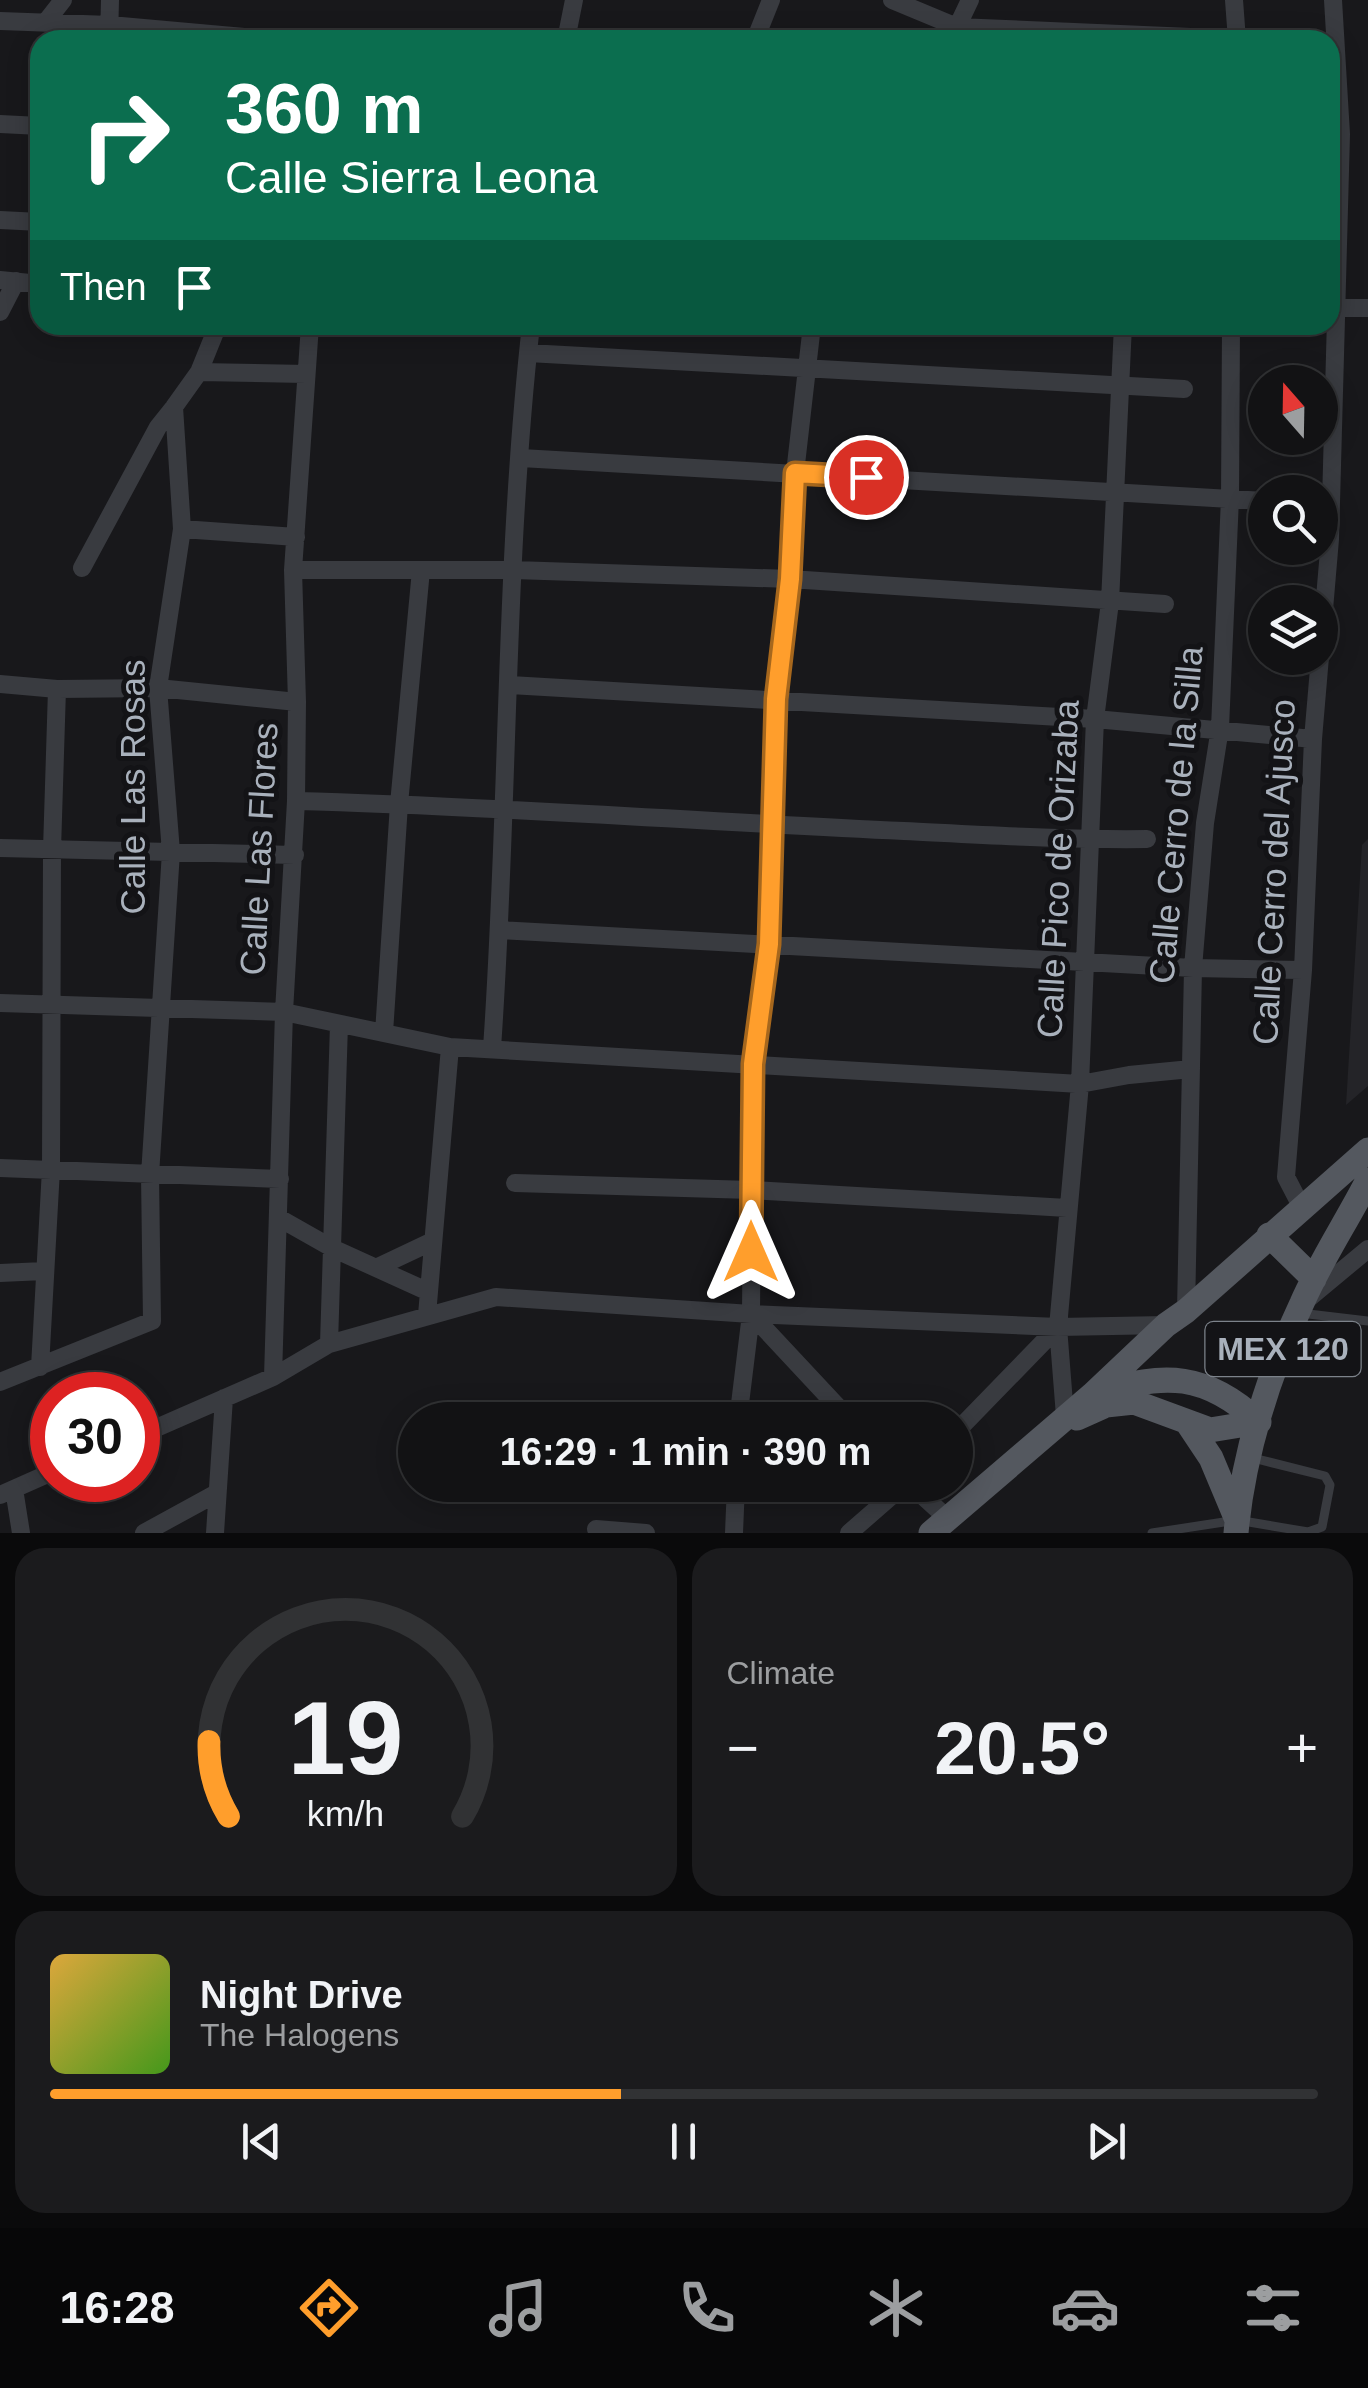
<!DOCTYPE html>
<meta charset="utf-8">
<style>
:root{--surface:#121214;--page:#1b1b1d;--text:#f1f3f6;--muted:#9c9ea0;--line:#313234;--accent:#ff9e2c}
body{margin:0;font-family:Helvetica,sans-serif;background:var(--page);color:var(--text);height:100vh;display:flex;flex-direction:column;font-size:38px;white-space:nowrap}
*{box-sizing:border-box;margin:0}
p{font-size:32px;color:var(--muted)}
.icon{flex:none;width:55px;height:55px;fill:none;stroke:currentColor;stroke-width:2;stroke-linecap:round;stroke-linejoin:round}
.map{position:relative;height:1533px;overflow:hidden}
.details{display:flex;flex-direction:column;gap:15px;padding:15px;background:#0a0a0b;flex:1}
.details>*{flex:none}
.hud{position:absolute;left:30px;top:30px;width:1310px;height:305px;border-radius:30px;box-shadow:0 5px 25px #0003,0 0 0 2px var(--line);background:#0b6e4f;color:#fff;overflow:hidden}
.needle{width:65px;rotate:340deg}
.tools{position:absolute;left:1248px;top:365px;display:grid;gap:20px}
.tools a{display:grid;place-items:center;width:90px;height:90px;border-radius:50%;background:var(--surface);box-shadow:0 5px 25px #0003,0 0 0 2px var(--line);font-size:50px}
.speed{position:absolute;left:30px;top:1372px;display:flex;gap:20px;font-size:50px;font-weight:700;text-align:center}
.speed>*{display:grid;place-content:center;width:130px;height:130px;border-radius:50%;background:var(--surface);box-shadow:0 5px 25px #0003,0 0 0 2px var(--line);line-height:1}
.speed .limit{border:15px solid #d22;background:#fff;color:#111}
.pin{position:absolute;display:grid;place-items:center;width:85px;height:85px;color:#fff;margin:-42px;border:5px solid #fff;border-radius:50%;box-shadow:0 2px 10px #0007}
.me{position:absolute;width:110px;margin:-55px;rotate:0deg;stroke-linejoin:round;filter:drop-shadow(0 0 8px #0008)}
.turn{display:flex;align-items:center;gap:35px;height:210px;padding:0 30px;font-size:45px}
.turn .icon{width:130px;height:130px;stroke-width:2.5}
.turn b{display:block;font-size:70px;line-height:85px}
.then{display:flex;align-items:center;height:95px;padding:0 30px;background:#0003;gap:20px;font-size:38px}
.big{font-size:75px;font-weight:700;line-height:1.1}
.details .tile{flex:1;display:flex;flex-direction:column;justify-content:center;gap:15px;min-width:0;padding:0 35px;border-radius:30px;background:var(--page)}
.details .dial{align-items:center;gap:0}
.dial svg{height:260px;overflow:visible;fill:none;stroke:var(--line);stroke-width:7;stroke-linecap:round;text-anchor:middle}
.dial text{fill:var(--text);stroke:none}
.song{display:flex;align-items:center;gap:30px}
.cover{width:120px;height:120px;border-radius:15px;background:linear-gradient(135deg,hsl(40 70% 55%),hsl(100 70% 35%))}
.played{height:10px;border-radius:5px;background:linear-gradient(90deg,var(--accent) 45%,var(--line) 45%)}
.keys{display:flex;justify-content:space-around;direction:ltr}
.heat{display:flex;justify-content:space-between;align-items:center;font-size:55px;direction:ltr}
.details .tiles{flex:1;display:grid;gap:15px;grid-template-columns:1fr 1fr}
.tile:last-child{grid-column:span 2}
.trip{position:absolute;left:398px;top:1402px;width:575px;height:100px;border-radius:50px;background:var(--surface);box-shadow:0 5px 25px #0003,0 0 0 2px var(--line);font-weight:700;line-height:100px;text-align:center}
.tabs{display:flex;height:160px;justify-content:space-around;align-items:center;background:#070708;color:var(--muted)}
.tabs .icon{width:70px;height:70px}
.tabs .current{color:var(--accent)}
.tabs b{font-size:45px;color:var(--text)}
.map>svg:first-child{display:block}
.built{fill:#242428}
.lines{fill:none;stroke-linecap:round;stroke-linejoin:round}
.lane{stroke:#393b40;stroke-width:9}
.street{stroke:#393b40;stroke-width:18}
.primary{stroke:#54585f;stroke-width:25}
.route-casing{stroke:#a6671d;stroke-width:25}
.route{stroke:#ff9e2c;stroke-width:18}
.labels{text-anchor:middle;stroke-width:10;stroke-linejoin:round;paint-order:stroke}
.shield{fill:#131316;stroke:#7c828a;stroke-width:2.5}
.shield-label{font-size:32px;font-weight:bold;fill:#a9b1bc}
.street-label{font-size:35px;fill:#a9b1bc;stroke:#131316}
</style>
<div class="map">
<svg width="1368" height="1533" viewBox="0 0 1368 1533">
<rect width="100%" height="100%" fill="#18181b"/>
<path class="built" d="M1368,839V1086L1346,1105L1362,845Z"/>
<g class="lines">
<path class="lane" d="M1300,1313L1368,1321
M1152,1533L1237,1520L1308,1532L1322,1527L1330,1485L1325,1476L1253,1458"/>
<path class="street" d="M892,0L957,27L1237,39
M1234,0L1237,40
M0,21L110,25L279,40
M45,23L63,0
M109,40L110,0
M566,40L574,0
M755,40L771,0
M951,40L970,0
M0,124L40,126
M0,220L40,222
M0,280L40,284
M1330,308H1368
M0,312L16,281
M528,353L1184,389
M199,372L306,374
M521,458L1265,501
M182,529L296,537
M82,568L158,427L174,407
M293,570H514L790,579L1165,604
M0,684L57,689L158,688L297,702
M510,685L1095,719L1313,739
M296,801C499,806 701,822 904,831C985,835 1066,840 1147,839
M0,848L295,855
M500,930L1193,968L1303,970
M0,1003L284,1012L450,1047L1080,1084L1129,1075L1191,1069
M384,1033L399,804L421,570
M492,1048C509,808 504,565 531,325
M0,1168L280,1179
M515,1183L751,1190L1067,1208
M1301,1206L1286,1177L1303,970L1313,739L1330,539L1341,134L1333,0
M279,1218L332,1248L429,1292
M376,1268L433,1241
M0,1273L44,1271
M1309,1298L1368,1249
M1186,1311L1193,968L1205,823L1220,728L1230,498L1231,325
M751,1314L850,1420
M427,1315L450,1047
M329,1344L339,1024
M40,1367L51,1169L52,850L57,689
M273,1377L284,1012L296,801L297,702L293,570L310,325
M0,1382L152,1321L150,1175L171,852L158,688L182,529L174,407L199,372L218,325
M1065,1416L1058,1327L1080,1084L1095,719L1110,602L1123,325
M498,1419L518,1420
M738,1420L751,1314L753,1064L769,944L776,699L790,579L795,473L812,325
M955,1433L1058,1327
M138,1436L273,1377L329,1344L496,1297L751,1314L1058,1327L1166,1325
M911,1485L947,1518
M14,1489L21,1533
M0,1495L52,1472
M596,1529L646,1533
M144,1533L217,1493
M215,1533L224,1398
M734,1533L736,1485
M849,1533L904,1485"/>
<path class="primary" d="M1269,1235L1314,1279
M1098,1393C1165,1372 1206,1373 1259,1422
M1077,1418L1106,1405L1134,1402L1210,1430L1259,1422
M1187,1422L1211,1458L1237,1520
M931,1533L1092,1395L1166,1325L1186,1311L1368,1150
M1236,1533C1243,1455 1269,1373 1302,1303C1321,1260 1347,1221 1368,1180"/>
</g>
<g class="lines">
<g class="route-casing">
<path id="route" d="M751,1252L753,1064L769,944L776,699L790,579L795,473L866,477"/>
</g>
<use href="#route" class="route"/>
</g>
<g class="labels">
<rect class="shield" x="1205.5" y="1322" width="155" height="54" rx="8"/>
<g class="shield-label">
<text x="1283" y="1360">MEX 120</text>
</g>
<g class="street-label">
<text transform="translate(133 787) rotate(-90)" y="12">Calle Las Rosas</text>
<text transform="translate(1176 815) rotate(-85)" y="12">Calle Cerro de la Silla</text>
<text transform="translate(259 849) rotate(-87)" y="12">Calle Las Flores</text>
<text transform="translate(1058 869) rotate(-87)" y="12">Calle Pico de Orizaba</text>
<text transform="translate(1274 872) rotate(-87)" y="12">Calle Cerro del Ajusco</text>
</g>
</g>
</svg>
<div class="tools">
<a><svg class="needle" viewBox="-14 -14 28 28"><path d="M0-13l5 13h-10z" fill="#e53935"/><path d="M0 13l5-13h-10z" fill="#9c9ea0"/></svg></a>
<a><svg class="icon" aria-label="search" viewBox="0 0 24 24"><circle cx="10" cy="10" r="6"/><path d="M15 15l6 6"/></svg></a>
<a><svg class="icon" aria-label="layers" viewBox="0 0 24 24"><path d="M12 4l9 5-9 5-9-5zM3 14l9 5 9-5"/></svg></a>
</div>
<div class="speed"><div class="limit">30</div></div>
<div class="pin" style="left:866px;top:477px;background:#d93025"><svg class="icon" aria-label="arrive" viewBox="0 0 24 24"><path d="M6 21V4h12l-3 4 3 4H6"/></svg></div>
<svg class="me" style="left:751px;top:1252px" viewBox="-20 -20 40 40"><path d="M0-17L14 15 0 8-14 15z" fill="#ff9e2c" stroke="#fff" stroke-width="4"/></svg>
<div class="trip">16:29 · 1 min · 390 m</div>
<div class="hud">
<div class="turn"><svg class="icon" aria-label="right" viewBox="0 0 24 24"><path d="M7 20v-9h11M14 6l5 5-5 5"/></svg><div><b>360 m</b>Calle Sierra Leona</div></div>
<div class="then">Then<svg class="icon" aria-label="arrive" viewBox="0 0 24 24"><path d="M6 21V4h12l-3 4 3 4H6"/></svg></div>
</div>
</div>
<section class="details">
<div class="tiles">
<div class="tile dial"><svg viewBox="0 0 100 80">
<path d="M14 69A42 42 0 1 1 86 69"/>
<path d="M14 69A42 42 0 0 1 8 46" stroke="#ff9e2c"/>
<text x="50" y="56" font-size="32" font-weight="700">19</text>
<text x="50" y="72" font-size="11">km/h</text>
</svg></div>
<div class="tile"><p>Climate</p>
<div class="heat"><a>−</a><b class="big">20.5°</b><a>+</a></div>
</div>
<div class="tile">
<div class="song"><i class="cover"></i><div><b>Night Drive</b><p>The Halogens</p></div></div>
<div class="played"></div>
<div class="keys"><svg class="icon" aria-label="previous" viewBox="0 0 24 24"><path d="M18 5L8 12l10 7zM5 5v14"/></svg><svg class="icon" aria-label="pause" viewBox="0 0 24 24"><path d="M8 5v14M16 5v14"/></svg><svg class="icon" aria-label="next" viewBox="0 0 24 24"><path d="M6 5l10 7-10 7zM19 5v14"/></svg></div>
</div>
</div>
</section>
<nav class="tabs">
<b>16:28</b>
<svg class="icon current" aria-label="directions" viewBox="0 0 24 24"><path d="M12 3l9 9-9 9-9-9zM9 14v-3h6M13 9l2 2-2 2"/></svg>
<svg class="icon" aria-label="music" viewBox="0 0 24 24"><path d="M9 18V5l10-2v13"/><circle cx="6" cy="18" r="3"/><circle cx="16" cy="16" r="3"/></svg>
<svg class="icon" aria-label="phone" viewBox="0 0 24 24"><path d="M5 4h4l2 5-3 2q2 4 5 5l2-3 5 2v4C11 20 4 13 5 4z"/></svg>
<svg class="icon" aria-label="climate" viewBox="0 0 24 24"><path d="M12 3v18M4 7l16 10M4 17L20 7"/></svg>
<svg class="icon" aria-label="car" viewBox="0 0 24 24"><path d="M5 17H2v-5l4-1 3-4h7l3 4 3 1v5h-3M9 17h6M6 11h13"/><circle cx="7" cy="17" r="2"/><circle cx="17" cy="17" r="2"/></svg>
<svg class="icon" aria-label="filters" viewBox="0 0 24 24"><path d="M4 7h16M4 17h16"/><circle cx="9" cy="7" r="2"/><circle cx="15" cy="17" r="2"/></svg>
</nav>
